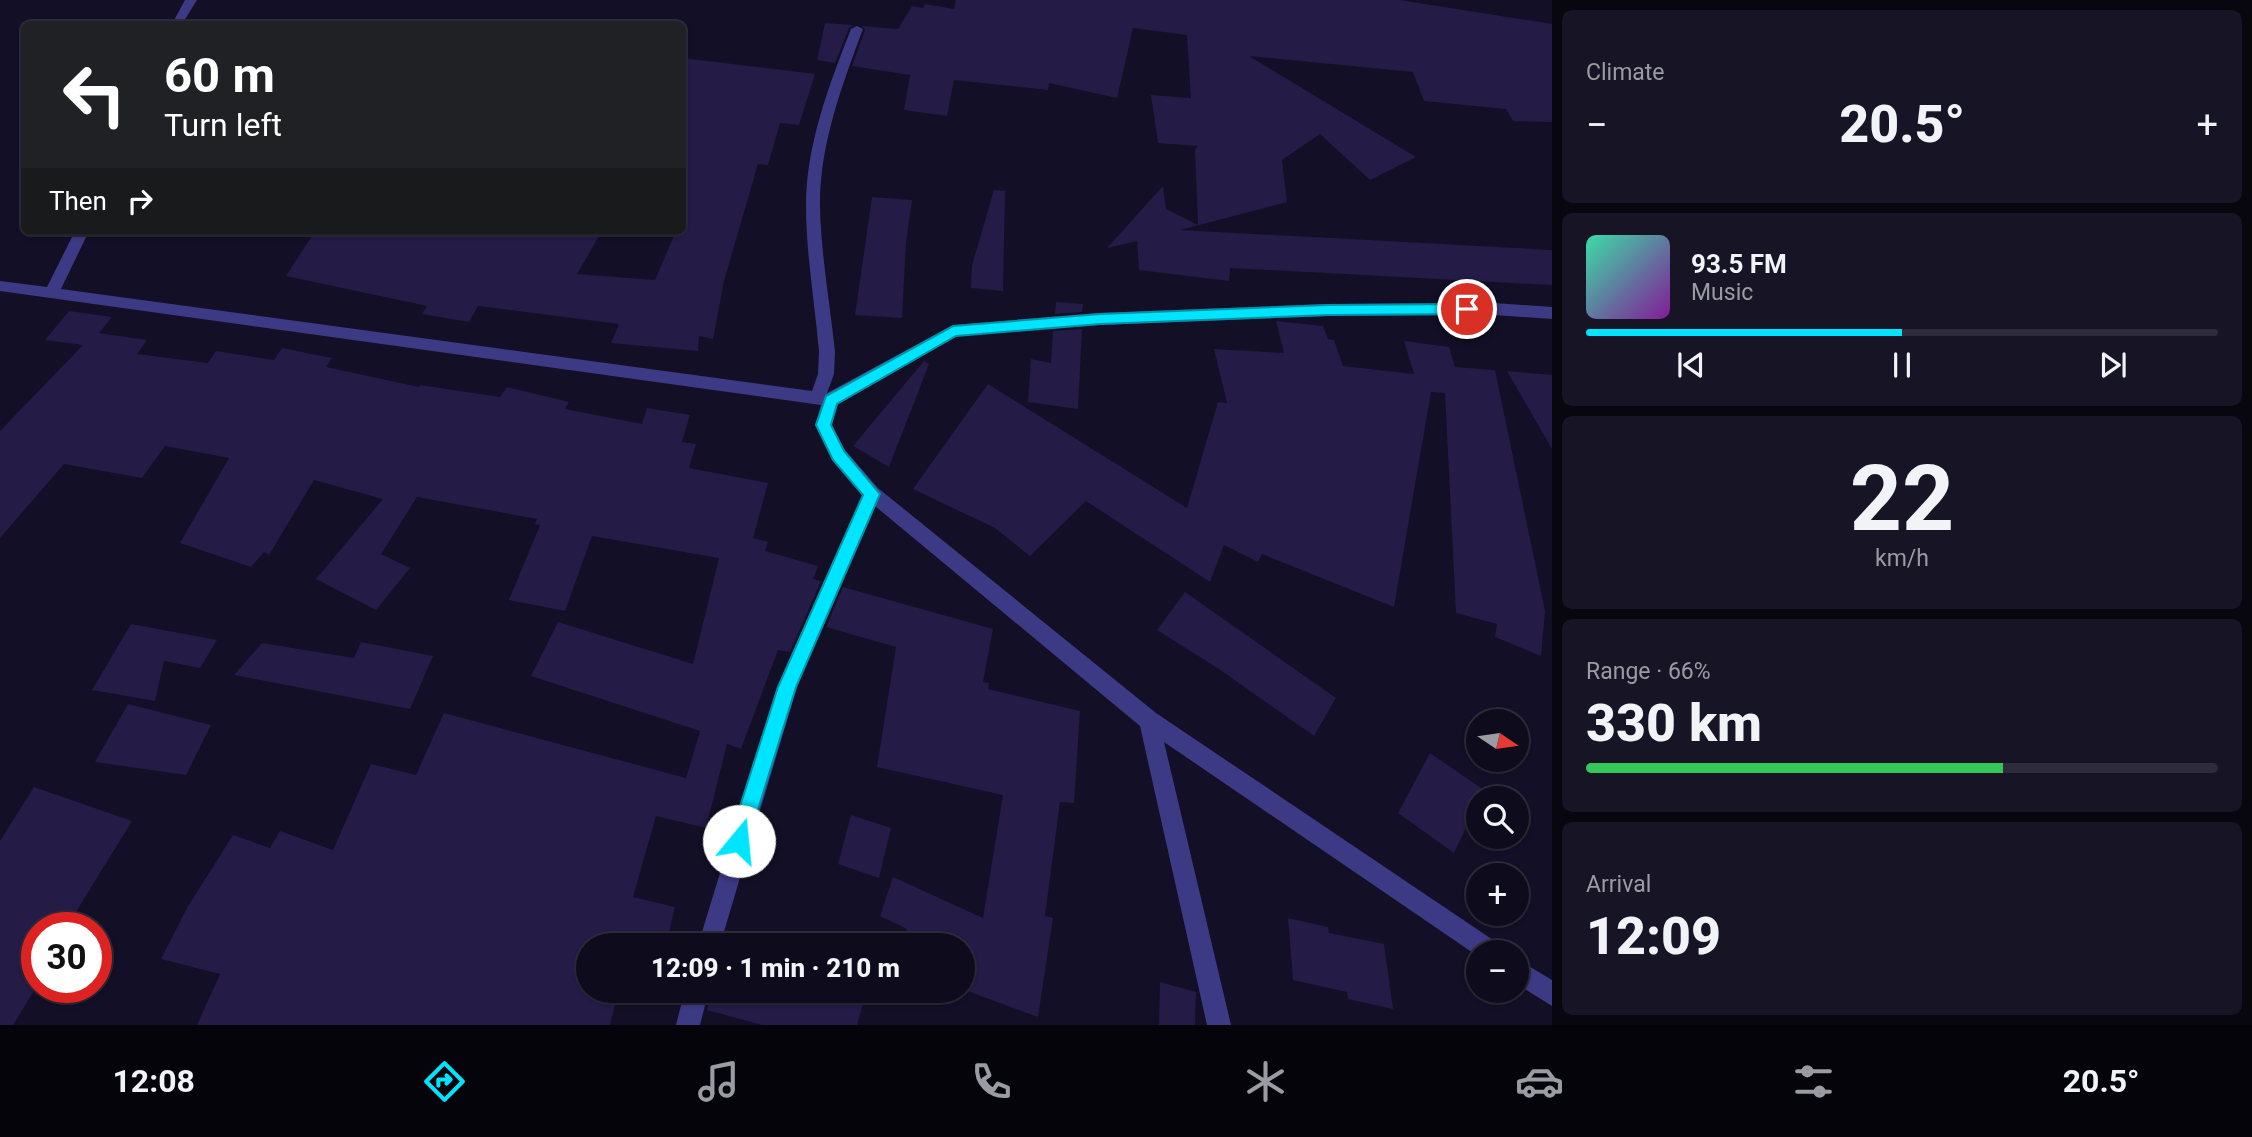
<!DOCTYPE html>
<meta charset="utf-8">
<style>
:root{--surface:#0e0b1c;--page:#171425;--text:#f1f3f6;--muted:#9b9ba3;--line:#2e2b3b;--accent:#00e5ff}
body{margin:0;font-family:Roboto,sans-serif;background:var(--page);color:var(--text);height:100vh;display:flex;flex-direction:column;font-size:26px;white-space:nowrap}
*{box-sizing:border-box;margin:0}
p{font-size:23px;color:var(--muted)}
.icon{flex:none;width:38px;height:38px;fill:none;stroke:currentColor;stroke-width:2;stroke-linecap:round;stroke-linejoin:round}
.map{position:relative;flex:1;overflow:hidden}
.drawer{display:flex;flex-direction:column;gap:10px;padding:10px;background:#08060f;width:700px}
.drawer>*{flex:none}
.guide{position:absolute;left:21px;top:21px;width:665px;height:214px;border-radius:10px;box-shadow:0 2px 5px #0004,0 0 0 2px var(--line);background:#202124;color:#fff;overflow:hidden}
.needle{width:46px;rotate:103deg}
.fabs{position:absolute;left:1466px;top:709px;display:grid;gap:14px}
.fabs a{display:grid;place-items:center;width:63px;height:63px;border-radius:50%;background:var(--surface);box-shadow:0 2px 5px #0004,0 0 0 2px var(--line);font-size:35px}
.speed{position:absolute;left:21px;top:912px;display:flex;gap:14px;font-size:35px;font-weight:700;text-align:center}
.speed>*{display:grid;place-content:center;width:91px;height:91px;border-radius:50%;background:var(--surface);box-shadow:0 2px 5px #0004,0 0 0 2px var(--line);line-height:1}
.speed .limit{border:10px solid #d22;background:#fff;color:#111}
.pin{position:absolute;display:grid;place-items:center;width:60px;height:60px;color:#fff;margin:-30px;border:4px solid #fff;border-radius:50%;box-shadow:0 2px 7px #0007}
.me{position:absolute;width:77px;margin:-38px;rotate:17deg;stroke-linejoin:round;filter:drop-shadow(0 0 5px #0008)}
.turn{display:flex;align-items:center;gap:24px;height:147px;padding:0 28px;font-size:32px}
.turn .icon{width:91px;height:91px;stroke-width:2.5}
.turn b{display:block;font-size:49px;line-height:60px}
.then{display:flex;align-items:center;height:66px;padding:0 28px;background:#0003;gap:14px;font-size:26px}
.big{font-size:52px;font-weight:800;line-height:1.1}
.drawer .tile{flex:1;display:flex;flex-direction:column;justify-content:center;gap:10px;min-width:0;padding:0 24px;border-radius:10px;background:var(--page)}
.drawer .dial{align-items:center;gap:0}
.dial b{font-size:91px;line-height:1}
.song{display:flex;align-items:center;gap:21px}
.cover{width:84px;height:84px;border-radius:10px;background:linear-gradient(135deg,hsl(160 70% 55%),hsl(290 70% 35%))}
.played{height:7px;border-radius:4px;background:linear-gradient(90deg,var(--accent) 50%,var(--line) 50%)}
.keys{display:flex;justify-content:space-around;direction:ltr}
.heat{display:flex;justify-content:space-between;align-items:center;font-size:38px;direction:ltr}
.charge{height:10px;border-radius:5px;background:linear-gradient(90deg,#34c759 66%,var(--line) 0)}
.trip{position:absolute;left:576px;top:933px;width:399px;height:70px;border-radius:35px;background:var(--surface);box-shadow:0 2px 5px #0004,0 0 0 2px var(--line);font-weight:800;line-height:70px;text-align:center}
.tabs{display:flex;height:112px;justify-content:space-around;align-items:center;background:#06040b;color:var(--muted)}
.tabs .icon{width:49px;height:49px}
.tabs .on{color:var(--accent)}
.tabs b{font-size:32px;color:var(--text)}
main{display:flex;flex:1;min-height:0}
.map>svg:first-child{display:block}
.building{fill:#241b47}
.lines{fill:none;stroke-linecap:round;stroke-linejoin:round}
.minor{fill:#3d3a85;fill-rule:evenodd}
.route{fill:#00e5ff;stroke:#0095a6;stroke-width:2}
</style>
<main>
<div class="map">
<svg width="1552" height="1025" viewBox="0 0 1552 1025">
<rect width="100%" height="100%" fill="#130f26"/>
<path class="building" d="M956,0H1400L1552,24V122L1513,121L1506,109L1424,101L1413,72L1249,56L1416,157L1370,180L1320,134L1282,160L1287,202L1180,230L1552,250V285L1230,268L1229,281L1139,270L1137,241L1107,248L1163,186L1166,209L1198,225L1195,150L1198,146L1158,143L1151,95L1191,98L1187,35L1133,28L1117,98L1049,83L1048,90L954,80L947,116L904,110L910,75L852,66L865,30L862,26L898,29L912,6L923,8L925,4L954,9Z
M825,23L853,25L849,28L835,63L817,60Z
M682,58L815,74L799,125L780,123L768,165L758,164L724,281L713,339L699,336L698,351L611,343L619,324L478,306L469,322L422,314L427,306L286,276L315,231H602L577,274L655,280L676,231H682Z
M994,190L1005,191L1003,291L971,288L972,265Z
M872,197L912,200L906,242L902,318L855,315Z
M1056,302L1083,304L1082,312L1055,314Z
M69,311L112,317L99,333L147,340L137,354L208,363L216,351L274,360L282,348L332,358L326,367L419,387L420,385L500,397L507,387L569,402L565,409L642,424L647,408L690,415L682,442L696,444L689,468L768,483L753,538L768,542L765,551L818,566L813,579L821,581L790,652L778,650L741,749L727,744L706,828L656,816L633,897L675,907L666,945H588V990H619L610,1025H197L220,974L161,959L187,908L233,835L270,848L280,831L333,850L371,764L416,775L444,713L686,778L700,731L531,676L558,622L693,664L719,558L592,536L565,611L509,600L540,525L535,524L537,519L417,497L381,554L410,568L376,610L316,579L383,499L314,480L269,555L264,552L251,567L180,543L229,458L165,446L142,478L64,464L0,538V431L83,345L45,340Z
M1276,321L1323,326L1328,339L1334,340L1343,366L1414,374L1404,341L1449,347L1455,367L1495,370L1545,611L1541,656L1495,637L1497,624L1456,613L1445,393L1431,392L1394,607L1262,554L1258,562L1224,545L1210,582L1086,501L1030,556L995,528L913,489L988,384L1187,508L1218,402L1227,403L1214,349L1284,353Z
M1082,329L1078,409L1028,402L1031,359L1051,363L1053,331Z
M924,361L929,364L889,467L853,446Z
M1507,371L1552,375V449Z
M843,587L993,629L983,682L989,683L988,689L1080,711L1074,803L1060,802L1045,916L1053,918L1038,1017L962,989V945H902L907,929L880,916L893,877L983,918L1003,795L877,767L896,647L826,627Z
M1185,592L1336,698L1314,736L1219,669L1157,630Z
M131,624L217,640L200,668L164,661L155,701L92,690Z
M361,642L433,656L410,709L234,675L262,643L354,658Z
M128,704L211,725L186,775L95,762Z
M1430,753L1484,790L1454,853L1398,813Z
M34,787L132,821L66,928H37V986L13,1025H0V841Z
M851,815L891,828L879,878L838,864Z
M1288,918L1328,927L1329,933L1384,944L1393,1009L1348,999L1347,992L1293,980Z
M1160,982L1196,992L1195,1025H1159Z
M712,990H867L857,1025H762L707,1010Z"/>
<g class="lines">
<path class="minor" d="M185,0H197L182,24H172Z
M857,26L863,29C842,85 819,146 820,207C821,255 830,304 835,352L834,374L827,393L953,325L1100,313L1328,304L1494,303L1552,307V319L1494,315L1328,316L1100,325L956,336L838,404L831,425L845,450L878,488L1156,713L1499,944L1502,952H1479V957L1164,742L1231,1025H1207L1140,726L875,506L797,687L720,945H698L777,687L863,494L833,460L815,425L821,405L0,291V281L47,287L75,231H89L61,289L812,391L818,374L819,352C815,304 806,254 806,206C806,145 829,85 851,29Z
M1517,959L1552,980V1006L1517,984Z
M685,990H709L700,1025H676Z"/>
</g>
<path class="route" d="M1467,304L1474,309L1467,314L1328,315L1100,324L956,336L837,404L831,425L844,451L880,494L796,687L746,848L739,850L732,848L729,841L778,687L863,495L833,460L816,425L826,396L953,326L1100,314L1328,305Z"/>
</svg>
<div class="fabs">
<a><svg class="needle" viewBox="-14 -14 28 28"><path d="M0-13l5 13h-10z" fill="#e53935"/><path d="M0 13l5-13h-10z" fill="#9b9ba3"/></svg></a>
<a><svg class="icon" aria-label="search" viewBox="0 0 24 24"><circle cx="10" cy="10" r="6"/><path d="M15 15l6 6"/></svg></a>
<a>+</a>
<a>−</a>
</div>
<div class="speed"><div class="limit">30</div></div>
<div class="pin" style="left:1467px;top:309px;background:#d93025"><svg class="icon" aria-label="arrive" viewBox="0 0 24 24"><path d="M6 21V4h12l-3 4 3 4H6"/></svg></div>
<svg class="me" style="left:739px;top:841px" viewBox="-20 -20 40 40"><circle r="19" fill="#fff"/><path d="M0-13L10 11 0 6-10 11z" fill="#00e5ff"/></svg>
<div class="trip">12:09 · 1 min · 210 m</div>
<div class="guide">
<div class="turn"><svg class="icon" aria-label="left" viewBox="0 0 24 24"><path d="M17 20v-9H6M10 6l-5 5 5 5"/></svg><div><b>60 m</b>Turn left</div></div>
<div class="then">Then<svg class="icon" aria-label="right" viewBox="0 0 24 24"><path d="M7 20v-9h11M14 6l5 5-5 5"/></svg></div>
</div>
</div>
<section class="drawer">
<div class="tile"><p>Climate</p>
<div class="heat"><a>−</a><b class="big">20.5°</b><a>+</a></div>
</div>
<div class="tile">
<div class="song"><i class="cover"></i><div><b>93.5 FM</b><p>Music</p></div></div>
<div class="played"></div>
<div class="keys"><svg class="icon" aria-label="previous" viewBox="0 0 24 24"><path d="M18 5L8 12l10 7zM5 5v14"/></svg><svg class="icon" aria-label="pause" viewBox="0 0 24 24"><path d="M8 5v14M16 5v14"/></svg><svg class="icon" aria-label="next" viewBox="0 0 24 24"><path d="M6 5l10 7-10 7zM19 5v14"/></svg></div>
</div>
<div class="tile dial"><b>22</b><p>km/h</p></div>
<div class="tile"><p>Range · 66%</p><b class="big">330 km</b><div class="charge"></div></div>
<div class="tile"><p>Arrival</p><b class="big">12:09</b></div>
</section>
</main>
<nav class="tabs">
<b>12:08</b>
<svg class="icon on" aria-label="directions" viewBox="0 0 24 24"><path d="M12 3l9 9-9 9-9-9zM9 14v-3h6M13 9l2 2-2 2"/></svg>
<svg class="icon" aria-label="music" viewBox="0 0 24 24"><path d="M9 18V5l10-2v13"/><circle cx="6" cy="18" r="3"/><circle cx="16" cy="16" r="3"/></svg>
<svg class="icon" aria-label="phone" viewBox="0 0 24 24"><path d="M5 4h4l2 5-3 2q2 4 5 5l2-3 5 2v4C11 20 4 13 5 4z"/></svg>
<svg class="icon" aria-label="climate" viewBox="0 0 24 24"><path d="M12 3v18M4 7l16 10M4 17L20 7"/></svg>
<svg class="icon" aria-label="car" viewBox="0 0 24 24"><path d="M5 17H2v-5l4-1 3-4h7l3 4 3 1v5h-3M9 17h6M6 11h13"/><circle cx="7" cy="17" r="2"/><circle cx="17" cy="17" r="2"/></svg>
<svg class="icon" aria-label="filters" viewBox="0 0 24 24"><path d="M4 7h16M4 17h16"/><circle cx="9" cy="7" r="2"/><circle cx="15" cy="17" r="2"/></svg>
<b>20.5°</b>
</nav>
